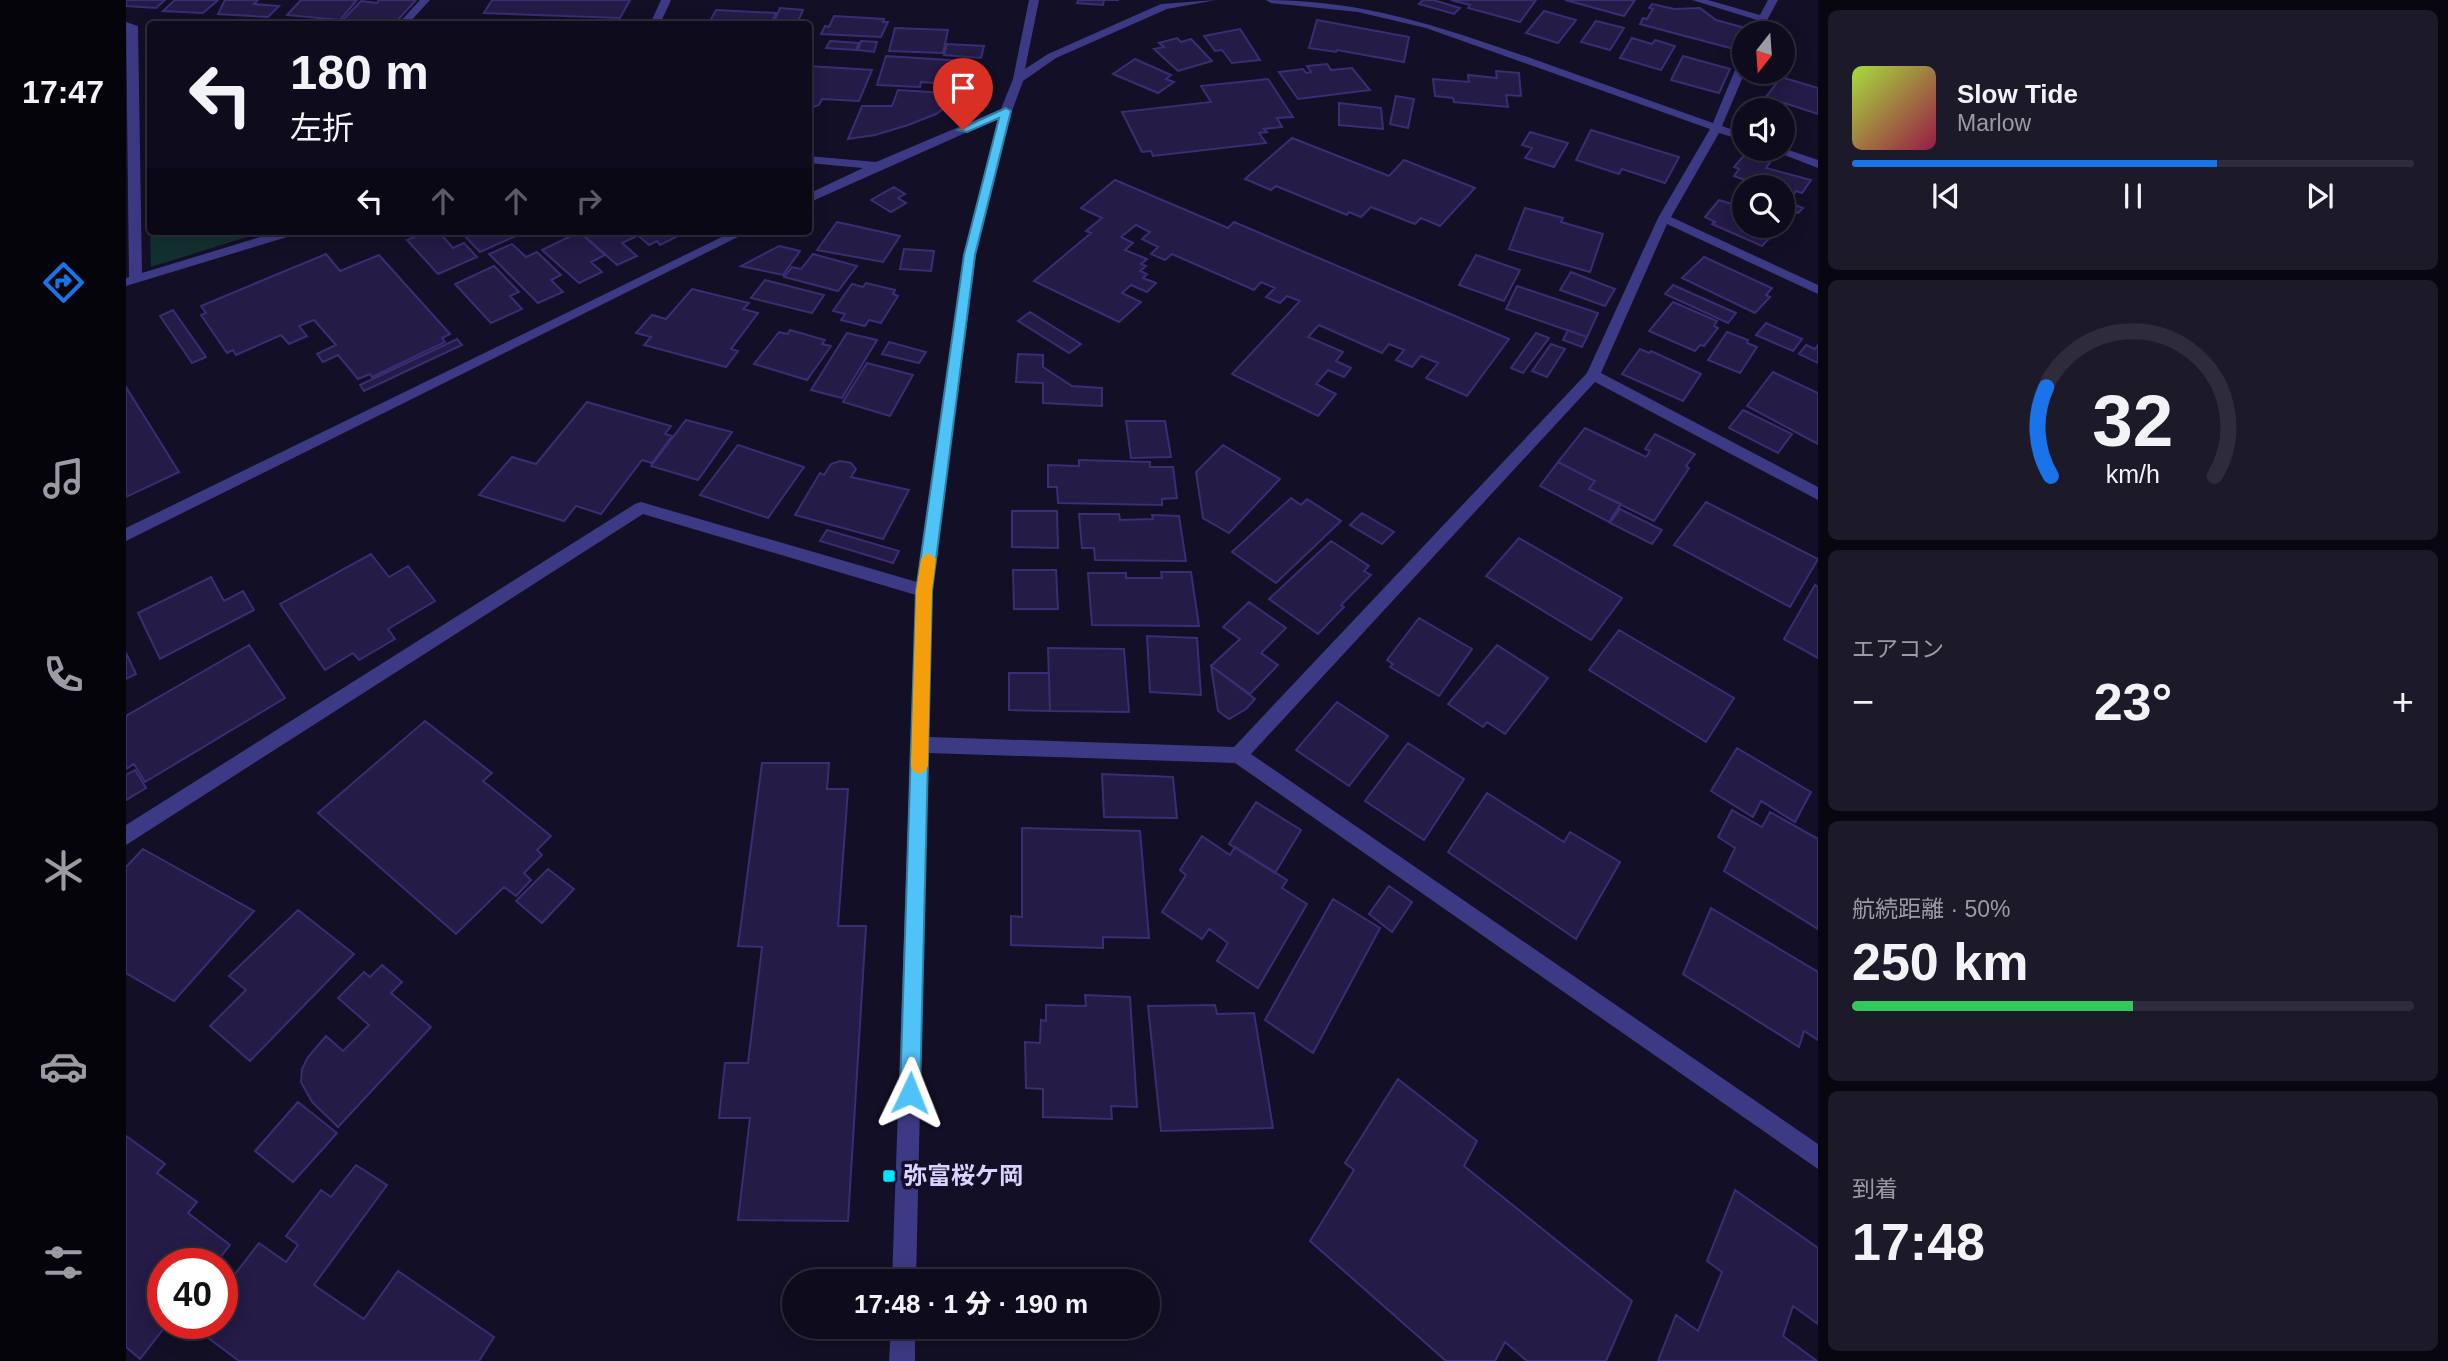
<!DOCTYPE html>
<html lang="ja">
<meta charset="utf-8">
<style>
:root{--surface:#0e0b1c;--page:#1c1929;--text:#f1f3f6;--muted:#9b9ba3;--line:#2e2b3b;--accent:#1a73e8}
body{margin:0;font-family:Helvetica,"Noto Sans JP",sans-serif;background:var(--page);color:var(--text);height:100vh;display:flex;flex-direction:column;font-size:26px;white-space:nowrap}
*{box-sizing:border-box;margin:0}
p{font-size:23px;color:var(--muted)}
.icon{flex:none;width:38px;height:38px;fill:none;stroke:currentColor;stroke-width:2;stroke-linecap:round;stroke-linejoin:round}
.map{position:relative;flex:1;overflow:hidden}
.sheet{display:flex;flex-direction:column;gap:10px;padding:10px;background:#08060f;width:630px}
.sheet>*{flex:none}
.top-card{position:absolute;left:21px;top:21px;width:665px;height:214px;border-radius:7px;box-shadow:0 4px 18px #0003,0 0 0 2px var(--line);background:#0e0b1c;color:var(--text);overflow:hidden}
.needle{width:46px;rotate:197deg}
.controls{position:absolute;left:1606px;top:21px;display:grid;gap:14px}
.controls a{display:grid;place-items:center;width:63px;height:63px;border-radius:50%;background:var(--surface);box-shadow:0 4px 18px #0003,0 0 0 2px var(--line);font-size:35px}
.speed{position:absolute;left:21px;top:1248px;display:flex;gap:14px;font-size:35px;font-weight:700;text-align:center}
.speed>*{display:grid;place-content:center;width:91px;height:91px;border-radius:50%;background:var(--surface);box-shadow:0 4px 18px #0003,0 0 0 2px var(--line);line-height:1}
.speed .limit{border:10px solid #d22;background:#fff;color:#111}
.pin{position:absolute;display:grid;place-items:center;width:60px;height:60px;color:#fff;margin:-72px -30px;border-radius:50% 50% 50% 0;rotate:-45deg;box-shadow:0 0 7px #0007}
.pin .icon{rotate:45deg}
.me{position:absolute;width:77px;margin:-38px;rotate:2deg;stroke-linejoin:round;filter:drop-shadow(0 0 5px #0008)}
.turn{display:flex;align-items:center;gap:24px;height:147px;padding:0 28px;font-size:32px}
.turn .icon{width:91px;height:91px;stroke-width:2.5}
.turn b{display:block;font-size:49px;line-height:60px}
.lanes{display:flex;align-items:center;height:66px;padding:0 28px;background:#0003;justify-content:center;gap:35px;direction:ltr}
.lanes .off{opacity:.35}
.big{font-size:52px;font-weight:800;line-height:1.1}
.sheet .card{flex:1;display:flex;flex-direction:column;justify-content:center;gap:10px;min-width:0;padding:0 24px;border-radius:10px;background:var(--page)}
.sheet .dial{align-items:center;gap:0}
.dial svg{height:182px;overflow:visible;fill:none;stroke:var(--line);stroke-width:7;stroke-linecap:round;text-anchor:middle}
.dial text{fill:var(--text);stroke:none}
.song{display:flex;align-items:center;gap:21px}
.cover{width:84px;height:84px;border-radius:10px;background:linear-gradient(135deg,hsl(80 70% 55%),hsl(340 70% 35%))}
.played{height:7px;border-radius:4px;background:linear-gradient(90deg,var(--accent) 65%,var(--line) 65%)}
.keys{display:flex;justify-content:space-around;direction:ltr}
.heat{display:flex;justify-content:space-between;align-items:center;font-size:38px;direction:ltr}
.charge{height:10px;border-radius:5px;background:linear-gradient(90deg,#34c759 50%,var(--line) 0)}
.trip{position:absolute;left:656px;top:1269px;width:378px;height:70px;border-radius:35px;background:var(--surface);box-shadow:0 4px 18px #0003,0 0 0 2px var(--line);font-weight:800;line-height:70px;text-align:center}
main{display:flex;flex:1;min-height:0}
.tab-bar{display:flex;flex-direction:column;width:126px;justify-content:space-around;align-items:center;background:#06040b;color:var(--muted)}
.tab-bar .icon{width:49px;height:49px}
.tab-bar .active{color:var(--accent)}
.tab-bar b{font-size:32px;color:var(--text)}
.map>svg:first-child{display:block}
.green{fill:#12302f}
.building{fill:#241b47;stroke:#3b2d73;stroke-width:2}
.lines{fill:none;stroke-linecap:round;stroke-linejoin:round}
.minor{fill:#3d3a85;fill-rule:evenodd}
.route{fill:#4fc3f7;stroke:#337fa1;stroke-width:2}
.slow{fill:#f59e0b}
.poi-dot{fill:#00e5ff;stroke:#130f26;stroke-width:2.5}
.labels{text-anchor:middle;stroke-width:7;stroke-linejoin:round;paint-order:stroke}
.near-poi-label{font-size:24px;font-weight:bold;fill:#d9d4ff;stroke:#130f26;text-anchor:start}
</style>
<main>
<nav class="tab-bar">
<b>17:47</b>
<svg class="icon active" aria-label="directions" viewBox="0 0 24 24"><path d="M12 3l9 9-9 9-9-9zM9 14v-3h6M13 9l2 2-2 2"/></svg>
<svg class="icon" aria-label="music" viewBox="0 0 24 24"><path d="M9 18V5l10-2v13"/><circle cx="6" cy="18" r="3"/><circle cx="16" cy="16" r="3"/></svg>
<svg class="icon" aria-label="phone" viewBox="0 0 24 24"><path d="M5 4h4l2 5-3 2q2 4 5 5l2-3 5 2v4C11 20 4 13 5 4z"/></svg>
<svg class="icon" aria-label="climate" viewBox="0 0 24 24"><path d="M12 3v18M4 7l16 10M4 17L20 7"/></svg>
<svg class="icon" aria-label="car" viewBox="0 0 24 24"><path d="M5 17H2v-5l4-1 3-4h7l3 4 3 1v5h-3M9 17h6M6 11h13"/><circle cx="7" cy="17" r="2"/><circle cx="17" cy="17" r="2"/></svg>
<svg class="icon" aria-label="filters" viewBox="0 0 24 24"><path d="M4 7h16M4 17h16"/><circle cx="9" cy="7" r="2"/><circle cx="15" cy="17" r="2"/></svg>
</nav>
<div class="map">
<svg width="1692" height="1361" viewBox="0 0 1692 1361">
<rect width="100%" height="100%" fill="#130f26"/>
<path class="green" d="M23,197L24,231H118L121,237L25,267Z"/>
<path class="building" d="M0,0H39L30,8L0,6Z
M49,0H92L77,13L37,11Z
M99,0H132L128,4L153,6L142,17L92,14Z
M175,0H231L214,20L161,15Z
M253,0H290L270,22L250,20L246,24L215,22L235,1L251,3Z
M366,0H504L494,18L358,13Z
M952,0H993H978L977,5L951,3Z
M1297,0H1307L1334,8L1328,14L1293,4Z
M1325,0H1410L1394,22L1342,8L1344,5Z
M1439,0H1509L1498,16Z
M1526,4L1548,9L1574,8L1590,20L1619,28L1608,49L1514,24L1517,18L1521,19L1527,9L1523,8Z
M654,8L677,10L671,24H647Z
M590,10L650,13L645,24H587L589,21H584Z
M1418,11L1450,20L1432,43L1400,33Z
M708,16L758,19L757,22H762L755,37L695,34L699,26L703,27Z
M1191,20L1283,37L1278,62L1211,50L1210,52L1183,48Z
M1470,21L1498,28L1484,50L1455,42Z
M769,28L822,30L817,53L763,51Z
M1114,29L1134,60L1106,63L1096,50L1089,51L1078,36Z
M1051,38L1055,42L1065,39L1086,61L1052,71L1028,49L1038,47L1033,43Z
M1506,38L1526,44L1529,40L1549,46L1535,70L1494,58Z
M704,41L733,43L730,50L700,48Z
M735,41L751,42L748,52L732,50Z
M821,44L858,46L855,58L818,55Z
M760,56L838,61L833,85L795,82L794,87L751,85Z
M1557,56L1604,69L1593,93L1545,80Z
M1009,59L1045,75L1040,79L1048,82L1032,93L987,74Z
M1201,64L1205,70L1226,68L1244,90L1172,99L1153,72L1177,69L1180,73L1185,72L1181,66Z
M682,66L746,70L733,101L696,99L693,105L684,108Z
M848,68L859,69L857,79L846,78Z
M1370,71L1393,73L1395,96L1380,95L1382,107L1328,102L1327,98L1309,96L1307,79L1343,82L1342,75L1371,78Z
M1655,77L1692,88V114L1640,97Z
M1142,79L1167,117L1151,118L1156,127L1138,129L1141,132L1133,133L1140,143L1027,156L1025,151L1016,152L996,112L1085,102L1075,86Z
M772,90L838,94L810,114L782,125L749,135L722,139L736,106H766Z
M1270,96L1288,99L1282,128L1264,124Z
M1213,103L1255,108L1257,129L1213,125Z
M1465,130L1553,157L1539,183L1496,169L1493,174L1450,160Z
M1404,132L1442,143L1428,167L1399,158L1406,148L1396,145Z
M1166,138L1263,176L1278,160L1349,188L1314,226L1295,218L1289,224L1245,207L1235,217L1223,212L1221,215L1150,186L1145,190L1119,179Z
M1620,153L1645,161L1640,168L1685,180L1676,193L1670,191L1663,201L1657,199V187H1639L1608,176L1613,169L1608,167Z
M989,180L1102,228L1108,222L1383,339L1341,396L1300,378L1312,363L1295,356L1286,367L1270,360L1278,350L1263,344L1256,353L1193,325L1182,337L1217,352L1210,361L1225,368L1218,377L1202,370L1190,384L1210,394L1192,416L1106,374L1174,301L1161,296L1154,303L1140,297L1149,288L1135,282L1128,290L1046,254L1039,260L1025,254L1032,247L1016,239L1024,232L1010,225L995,237L1007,243L999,250L1021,259L1015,264L1020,266L1014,271L1021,274L1017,278L1030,283L1021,292L1005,285L996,293L1015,302L993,322L908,281L965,233L960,231L976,218L955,208Z
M768,187L779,194L772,198L780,203L765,212L745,200Z
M1593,200L1619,208V226L1654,227L1636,246L1586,224L1589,222L1579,217Z
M1657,200L1677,208L1672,213L1657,207Z
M1399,208L1437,218L1435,222L1477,234L1464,272L1383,249Z
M711,222L774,236L757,262L691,250Z
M302,231H312L327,248L338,243L351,257L312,274L281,240Z
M334,231H387L392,235L354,252Z
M453,231H503L509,237L496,243L511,256L491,265Z
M507,231H555L558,233L534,245L531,241L523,245Z
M453,232L479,255L465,262L476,272L453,283L416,250Z
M386,244L400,257L411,252L435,275L425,280L437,292L412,303L363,254Z
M653,246L674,251L657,275L615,266Z
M778,249L808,251L805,271L774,269Z
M200,254L214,271L253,255L324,334L316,338L319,342L246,377L244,374L232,379L212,355L197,362L191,354L210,345L188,320L173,326L181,336L163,344L155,335L110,355L107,350L101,353L75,315L80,313L75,306Z
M687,254L731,266L712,291L658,277L666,267L675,269Z
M1350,255L1394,270L1378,301L1333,285Z
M1578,257L1646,288L1640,295L1644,297L1629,313L1556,278Z
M368,266L393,292L384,296L396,309L365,323L329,284Z
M1445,272L1489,289L1479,306L1434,290Z
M639,280L698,295L686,313L625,298Z
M740,283L769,290L767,294L772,296L755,323L743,320L739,326L715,320L719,314L707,311L726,284L737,287Z
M1547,285L1610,313L1602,323L1539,294Z
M1391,286L1472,313L1461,337L1380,309Z
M566,289L623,303L617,309L632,313L605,349L612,351L600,367L518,345L525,337L510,333L526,315L540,319Z
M1547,302L1591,321L1588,326L1592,328L1578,346L1574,345L1569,351L1523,331Z
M47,310L80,357L66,363L34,316Z
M904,312L955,344L943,353L892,321Z
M1640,323L1676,339L1667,351L1630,335Z
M664,330L699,340L696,344L705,346L681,380L628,364L653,332L662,334Z
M1442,330L1461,337L1456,347L1437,340Z
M1601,332L1622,340L1621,343L1631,347L1614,373L1582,360Z
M721,333L751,340L716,398L685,390Z
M1410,333L1423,338L1397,373L1385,368Z
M331,339L336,345L238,391L234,385Z
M763,342L800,352L793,363L756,354Z
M1425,344L1439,349L1421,377L1406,371Z
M1680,345L1689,349L1692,345V363L1673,354Z
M1514,349L1523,353L1525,351L1575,374L1557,401L1496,374Z
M892,354L917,355V367L946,386L976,388V406L917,403V383L890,382Z
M741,363L787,375L764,416L717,402Z
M1647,372L1692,393V444L1621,406Z
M0,387L53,472L0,497Z
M461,402L545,426L539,434L546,436L526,463L516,460L475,514L450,506L438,521L353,495L386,457L410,464Z
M1617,410L1666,434L1652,453L1603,428Z
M560,420L606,432L572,480L525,466Z
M1000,421H1039L1045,457L1005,458Z
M1459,428L1520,457L1524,451L1519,449L1529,434L1569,454L1560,466L1563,468L1528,521L1463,489L1469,481L1432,462Z
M612,445L678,467L642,518L574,495Z
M1097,445L1154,479L1103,533L1077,518L1070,472Z
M953,460L1024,462V467H1047L1051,498L1036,499V505L932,503L931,487H922V465L953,466Z
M714,461L725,463L730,469L725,477L783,490L757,539L669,515L694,473L698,475L705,464Z
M1432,462L1469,481L1463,489L1495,504L1483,522L1414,486Z
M1165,498L1175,505L1181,499L1215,521L1150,583L1106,552Z
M1580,502L1692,559L1664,607L1548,545Z
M1494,509L1536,530L1526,544L1484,523Z
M886,511H931L932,548L886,547Z
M1236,513L1268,532L1256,544L1224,525Z
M953,514H993L994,520L1027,519L1026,515L1053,516L1060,561L969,560L968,548H956Z
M701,530L773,551L767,563L694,541Z
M1393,538L1496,598L1465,640L1360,576Z
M1205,541L1243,566L1238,571L1245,575L1215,605L1218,607L1192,634L1143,599Z
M245,554L263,577L282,566L309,601L262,629L269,639L233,660L227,653L199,670L154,604Z
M887,570H930L932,609H888Z
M1035,572H1065L1073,626L966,625L962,573H1000V578H1036Z
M85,577L98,601L117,591L128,610L34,659L12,613Z
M1689,585L1692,587V658L1658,639Z
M1123,602L1160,628L1135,653L1152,665L1124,694L1085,666L1114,639L1097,627Z
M1293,618L1346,649L1313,696L1264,667L1267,664L1261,660Z
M1493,630L1608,698L1580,742L1463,670Z
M1021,636L1071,638L1075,695L1024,692Z
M123,645L159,698L19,782L8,764L0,769V716Z
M1371,645L1422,678L1379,734L1361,722L1357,727L1322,704Z
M922,648L998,649L1003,712L924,711Z
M0,653L10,674L0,679Z
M1085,666L1129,699L1120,709L1103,719L1092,711Z
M883,673H923L924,711L883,710Z
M1211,702L1262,736L1223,786L1170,750Z
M299,721L366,773L357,781L425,836L411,850L416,855L398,873L405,880L390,896L378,887L330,934L192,813Z
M1282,743L1338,779L1298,840L1239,801Z
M1611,748L1685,792L1669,822L1635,801L1627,817L1585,791Z
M636,763H703L701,789H722L712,926H740L722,1221L612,1220L624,1118H593L599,1063H622L636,947L612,946Z
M9,770L20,788L0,800V775Z
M976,774L1047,777L1051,818L978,817Z
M1361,793L1438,842L1444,832L1494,862L1450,939L1322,852Z
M1130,802L1175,830L1149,873L1103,844Z
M1606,810L1636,827L1644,812L1692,839V929L1598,871L1609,848L1592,837Z
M896,828L1014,831L1023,938L977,937V948L885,945V916L896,917Z
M1076,836L1104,855L1109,847L1161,880L1156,888L1181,904L1132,988L1091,961L1102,943L1083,929L1076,939L1036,912L1060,875L1054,870Z
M17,849L128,911L48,1001L0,973V867Z
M422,869L448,889L416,923L390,901Z
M1263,886L1286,902L1266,932L1243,914Z
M1207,899L1254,928L1187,1053L1139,1020Z
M1585,908L1692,972V1040L1678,1031L1673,1047L1557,974Z
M172,910L228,954L124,1061L84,1026L120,990L103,976Z
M256,965L276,982L265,993L305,1027L212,1127L186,1102L175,1082L176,1069L182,1057L200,1036L217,1051L243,1025L212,998L238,972L244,977Z
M959,995L1004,997L1011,1107L985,1106L986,1119L917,1117V1089L900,1088L899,1042L914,1043L915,1020L920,1021V1005L960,1006Z
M1089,1005L1091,1014L1128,1013L1147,1128L1035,1131L1022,1006Z
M1272,1079L1351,1141L1338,1166L1506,1301L1480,1361H1401L1379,1342L1369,1361H1320L1184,1241L1228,1170L1219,1163Z
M172,1102L211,1133L167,1182L129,1151Z
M0,1136L39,1164L31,1173L71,1202L62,1213L104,1245L89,1264H37V1323H42L14,1359L0,1347Z
M230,1165L261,1185L188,1285L238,1319L272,1271L368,1337L353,1361H113L81,1337L92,1323H96V1291L133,1243L160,1262L172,1245L160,1236L195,1190L205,1197Z
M1609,1190L1692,1248V1324L1667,1306L1657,1336L1691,1361H1532L1550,1315L1572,1331L1596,1272L1581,1261Z"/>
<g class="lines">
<path class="minor" d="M294,0H304L282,24H272Z
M535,0H545L534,24H524Z
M903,0H913L899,69L922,54L1035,4L1090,0L1041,9L930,58L897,81L886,111L850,255L806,591L803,737L1108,747L1461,373L1532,218L1584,129L1300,28L1232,12L1145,3L1140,0C1240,0 1317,28 1410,60C1469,81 1528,102 1587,123L1614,58L1619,55V72L1596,126L1619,134V141L1593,133L1545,217L1692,285V294L1541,224L1475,373L1692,487V500L1469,382L1125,754L1692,1144V1169L1109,763L802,753L790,1281H766L790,595L517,514L0,845V825L509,504L515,502L791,582L838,255L873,118L682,203V194L737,168L682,163V156L750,162L875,109L887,79Z
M1566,0H1582L1634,15L1642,0H1652L1634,33H1624L1631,20Z
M0,22L12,26L16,273L154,231H173L171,234L0,286V278L3,277Z
M1657,148L1692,160V168L1643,149Z
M608,231H624L0,541V528Z
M765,1326H789V1361H763Z"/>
</g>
<path class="route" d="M880,108L885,111L849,255L806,591L794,1093L791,1100L784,1103L777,1100L774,1093L790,591L838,255L873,118L841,132L832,130Z"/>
<path class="slow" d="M802,553L810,559L806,591L802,766L799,771L793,774L787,771L785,766L790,591L795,559Z"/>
<rect class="poi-dot" x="756" y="1169" width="14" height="14" rx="3.5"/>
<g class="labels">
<g class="near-poi-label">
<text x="777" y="1184">弥富桜ケ岡</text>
</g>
</g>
</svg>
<div class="controls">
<a><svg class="needle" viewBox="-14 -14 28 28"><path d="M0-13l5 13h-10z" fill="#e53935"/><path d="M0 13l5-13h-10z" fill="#9b9ba3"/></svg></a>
<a><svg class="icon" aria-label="sound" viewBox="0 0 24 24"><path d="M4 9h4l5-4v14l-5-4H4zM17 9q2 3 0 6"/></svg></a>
<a><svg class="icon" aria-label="search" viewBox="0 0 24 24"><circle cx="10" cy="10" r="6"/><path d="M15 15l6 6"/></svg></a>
</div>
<div class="speed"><div class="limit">40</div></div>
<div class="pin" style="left:837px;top:130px;background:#d93025"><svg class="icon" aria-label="arrive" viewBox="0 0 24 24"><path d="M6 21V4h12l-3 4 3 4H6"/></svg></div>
<svg class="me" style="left:784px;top:1093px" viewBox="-20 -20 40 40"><path d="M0-17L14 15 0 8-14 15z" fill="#4fc3f7" stroke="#fff" stroke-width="4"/></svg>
<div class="trip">17:48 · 1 分 · 190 m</div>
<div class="top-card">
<div class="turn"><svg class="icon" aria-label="left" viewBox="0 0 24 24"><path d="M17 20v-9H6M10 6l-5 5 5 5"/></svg><div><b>180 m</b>左折</div></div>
<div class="lanes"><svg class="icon" aria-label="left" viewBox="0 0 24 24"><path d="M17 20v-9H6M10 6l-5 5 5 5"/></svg><svg class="icon off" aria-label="ahead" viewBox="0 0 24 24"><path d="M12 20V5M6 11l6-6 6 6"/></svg><svg class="icon off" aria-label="ahead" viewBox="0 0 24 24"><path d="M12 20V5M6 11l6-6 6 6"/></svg><svg class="icon off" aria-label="right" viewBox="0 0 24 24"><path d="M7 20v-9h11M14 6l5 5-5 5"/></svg></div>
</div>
</div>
<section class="sheet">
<div class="card">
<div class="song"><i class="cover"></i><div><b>Slow Tide</b><p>Marlow</p></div></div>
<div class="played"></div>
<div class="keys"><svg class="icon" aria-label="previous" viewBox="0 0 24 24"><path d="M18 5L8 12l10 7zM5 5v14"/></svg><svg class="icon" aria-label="pause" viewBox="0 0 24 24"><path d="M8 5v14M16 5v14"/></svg><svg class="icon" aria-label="next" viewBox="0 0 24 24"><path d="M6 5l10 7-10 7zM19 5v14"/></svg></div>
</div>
<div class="card dial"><svg viewBox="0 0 100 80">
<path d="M14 69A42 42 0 1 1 86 69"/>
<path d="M14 69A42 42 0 0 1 12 30" stroke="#1a73e8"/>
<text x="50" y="56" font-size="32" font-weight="700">32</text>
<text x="50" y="72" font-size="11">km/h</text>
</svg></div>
<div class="card"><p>エアコン</p>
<div class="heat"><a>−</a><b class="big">23°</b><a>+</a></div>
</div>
<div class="card"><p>航続距離 · 50%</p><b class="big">250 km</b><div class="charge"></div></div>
<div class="card"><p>到着</p><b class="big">17:48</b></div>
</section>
</main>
